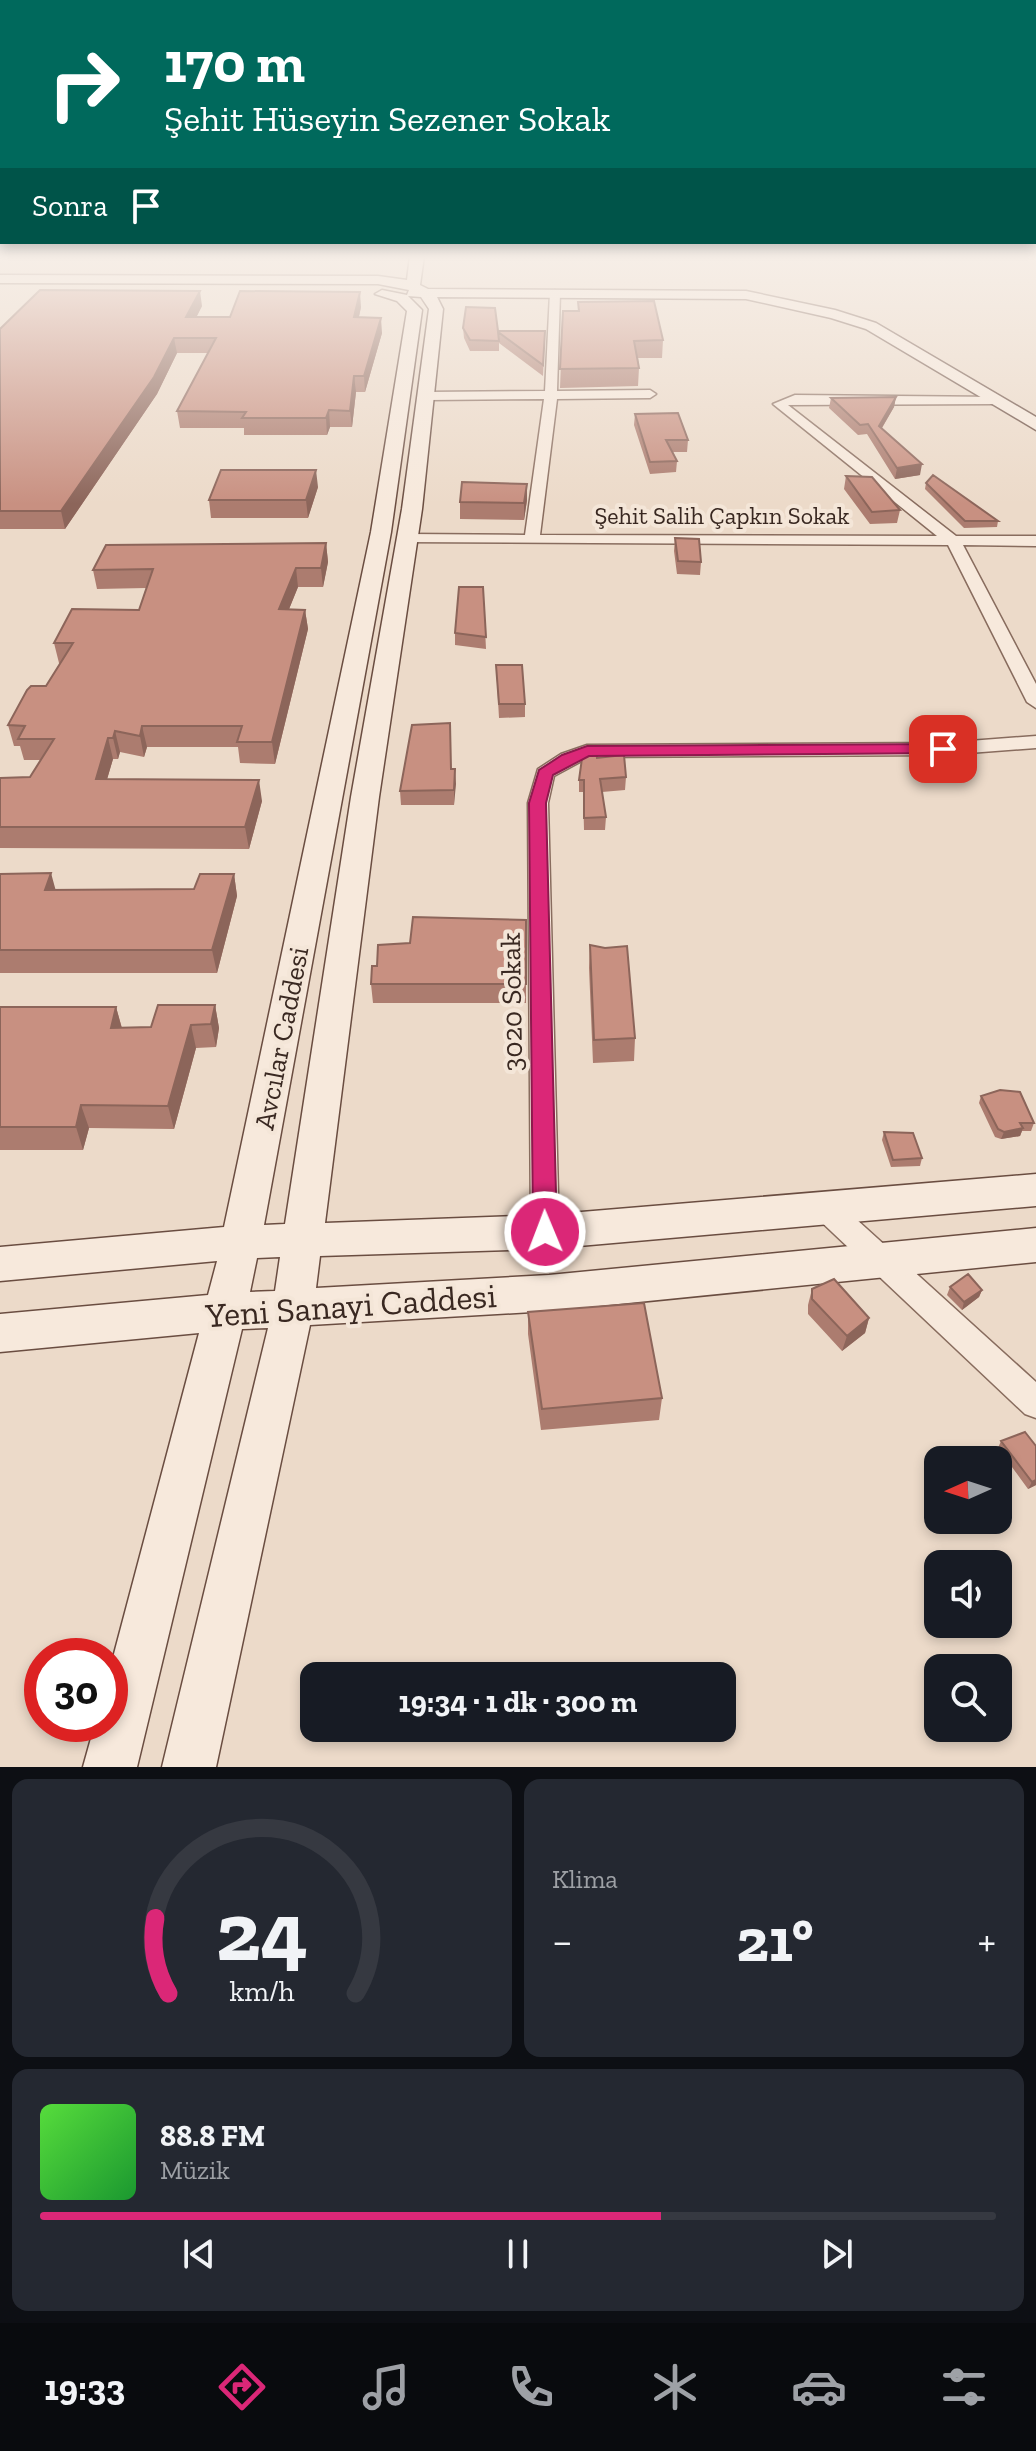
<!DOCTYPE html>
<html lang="tr">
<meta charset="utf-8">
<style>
:root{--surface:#171b24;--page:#242831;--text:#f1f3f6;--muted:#9ea1a6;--line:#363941;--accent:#db2777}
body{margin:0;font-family:"Zilla Slab",serif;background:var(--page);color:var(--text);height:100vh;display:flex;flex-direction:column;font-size:30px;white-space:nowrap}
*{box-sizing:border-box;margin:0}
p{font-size:26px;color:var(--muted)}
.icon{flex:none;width:44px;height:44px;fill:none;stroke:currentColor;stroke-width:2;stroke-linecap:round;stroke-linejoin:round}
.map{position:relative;height:1767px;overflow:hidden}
.panel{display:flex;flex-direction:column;gap:12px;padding:12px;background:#0d0f14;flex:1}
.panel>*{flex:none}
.hud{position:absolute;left:0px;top:0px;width:1036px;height:244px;box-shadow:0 4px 12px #0003;background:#00695c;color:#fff;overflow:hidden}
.needle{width:52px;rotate:267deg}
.tools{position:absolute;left:924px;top:1446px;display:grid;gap:16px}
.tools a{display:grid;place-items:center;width:88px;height:88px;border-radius:16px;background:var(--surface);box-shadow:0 4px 12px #0003;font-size:40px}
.speed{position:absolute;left:24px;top:1638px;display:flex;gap:16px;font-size:40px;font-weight:700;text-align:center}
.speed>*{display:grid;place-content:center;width:104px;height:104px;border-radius:50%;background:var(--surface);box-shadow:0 4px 12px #0003;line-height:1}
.speed .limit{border:12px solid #d22;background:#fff;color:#111}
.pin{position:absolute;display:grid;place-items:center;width:68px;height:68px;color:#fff;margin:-34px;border-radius:16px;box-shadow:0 4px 12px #0006}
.me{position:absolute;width:88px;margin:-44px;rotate:359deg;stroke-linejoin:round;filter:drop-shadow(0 0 6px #0008)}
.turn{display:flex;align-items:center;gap:28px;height:168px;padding:0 32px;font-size:36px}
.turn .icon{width:104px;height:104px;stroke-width:2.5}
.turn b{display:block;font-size:56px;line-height:68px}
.then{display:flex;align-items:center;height:76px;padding:0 32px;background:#0003;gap:16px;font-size:30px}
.big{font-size:60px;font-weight:700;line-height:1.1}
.panel .widget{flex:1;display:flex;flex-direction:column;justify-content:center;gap:12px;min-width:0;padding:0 28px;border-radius:16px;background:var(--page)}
.panel .dial{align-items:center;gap:0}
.dial svg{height:208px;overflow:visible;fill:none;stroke:var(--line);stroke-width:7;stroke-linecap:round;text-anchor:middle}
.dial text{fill:var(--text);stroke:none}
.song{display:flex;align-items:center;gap:24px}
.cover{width:96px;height:96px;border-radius:12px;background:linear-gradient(135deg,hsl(110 70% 55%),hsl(130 70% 35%))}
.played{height:8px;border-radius:4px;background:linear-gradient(90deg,var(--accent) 65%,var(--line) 65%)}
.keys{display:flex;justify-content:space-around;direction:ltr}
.heat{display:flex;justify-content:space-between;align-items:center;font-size:44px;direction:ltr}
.panel .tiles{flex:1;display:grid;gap:12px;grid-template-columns:1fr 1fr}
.widget:last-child{grid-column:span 2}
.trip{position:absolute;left:300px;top:1662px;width:436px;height:80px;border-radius:16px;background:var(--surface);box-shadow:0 4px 12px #0003;font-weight:700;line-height:80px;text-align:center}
.dock{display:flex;height:128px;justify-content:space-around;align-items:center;background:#090b0e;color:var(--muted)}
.dock .icon{width:56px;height:56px}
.dock .on{color:var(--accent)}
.dock b{font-size:36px;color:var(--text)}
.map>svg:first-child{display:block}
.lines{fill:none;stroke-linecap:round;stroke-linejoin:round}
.street-casing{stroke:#886c5e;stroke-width:3}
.secondary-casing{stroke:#6a4d41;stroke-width:3}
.street{fill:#f7e9dc;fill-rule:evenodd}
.secondary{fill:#f7e9dc;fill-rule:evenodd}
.wall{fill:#ac7c6f}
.shaded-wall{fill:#8c655a}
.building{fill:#c89081;stroke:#8c655a;stroke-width:2}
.route{fill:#db2777;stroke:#8e194d;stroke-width:2}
.labels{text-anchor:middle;stroke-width:8;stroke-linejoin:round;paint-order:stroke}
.far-street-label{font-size:24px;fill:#392821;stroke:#f4e6d8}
.street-label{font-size:28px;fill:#392821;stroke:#f4e6d8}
.near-street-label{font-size:34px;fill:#392821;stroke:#f4e6d8}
</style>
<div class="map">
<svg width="1036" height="1767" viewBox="0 0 1036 1767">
<rect width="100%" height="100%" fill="#ecdac9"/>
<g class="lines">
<g class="street-casing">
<path id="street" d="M555,290L560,293L557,391L650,390L656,394L650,398L557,399L540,535L937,536L773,404L795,395L998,397L1000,400L994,404L788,405L956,536H1036V546L963,545L1036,684V708L1027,702L948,545L402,542V536L407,534L525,535L544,399L428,400L422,396L428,392L545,391L550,293Z
M1036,736V748L943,755L589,757L554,776L548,803L559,1232L555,1241L545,1244L535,1241L531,1232L528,803L538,769L561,754L587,745L943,743Z
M825,1196L835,1200L1036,1382V1418L1025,1414L815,1216L811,1208L815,1200Z"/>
</g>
<g class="secondary-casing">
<path id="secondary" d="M410,256H424L420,285L428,289L746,291L835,310L876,323L1036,417V430L866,329L831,318L746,299L437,297L443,309L422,509L379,797L325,1223L545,1215L1036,1174V1206L545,1249L320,1256L316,1288L549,1275L1036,1228V1262L549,1311L310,1325L216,1767H162L268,1328L242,1329L137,1767H83L95,1724H110V1669L199,1333L0,1352V1314L208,1295L217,1261L0,1281V1247L224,1227L371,532L407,311L397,301L375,294L382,290L407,295L409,290L378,284L0,283V275L378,276L407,280ZM408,296L421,297L429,309L402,509L351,797L285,1224L264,1225L391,532L422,310ZM280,1257L275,1291L250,1292L257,1258Z"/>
</g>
<use href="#street" class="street"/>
<use href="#secondary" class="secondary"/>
</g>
<path class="wall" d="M578,302L663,340L662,358H638L639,368L638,386L560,388L563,311H578Z
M202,306L196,317H230L361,307L359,317L382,333L365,392H356L352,427H330L327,435H244V428H180L177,411L208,353H177L157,394L65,529H0V329Z
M463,328L498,331H545L543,376L499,343V351H470L464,338Z
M896,397L894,407L882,428L920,475L895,479L867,434L858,435L829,408L831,398Z
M635,414L688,440L687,452H673L677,461L676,472L650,474L634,425Z
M846,476L900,510L897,523L870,524L844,489Z
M926,483L998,521L997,527L964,528L925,489Z
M527,484V500L524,520L460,519V502Z
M318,487L308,518H211L209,500Z
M675,538L701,562L700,575L677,574L674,551Z
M326,543L328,562L323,587H298L289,609L305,610L308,629L275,764L240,763L238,747H147L144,757L120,752L118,759H113L107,779L262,801L249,849L0,848V778L30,777L41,760H24L20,746H14L8,725L46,686L60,663H59L54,643L139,610L146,588L97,589L93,570Z
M483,587L486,649L455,645V633Z
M496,665L525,704V717L499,718Z
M597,758L626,777L625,790L602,792L606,817L605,830H584L583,792H579V780Z
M451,769H455L454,805H401L400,791Z
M0,874L56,890L194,889L234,874L237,896L217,973H0Z
M526,920V1003H373L371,984L377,966L410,943Z
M590,945L635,1038L634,1061L593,1063L589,968Z
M215,1005L219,1028L216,1047L196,1048L174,1129L89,1128L83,1150H0V1007H116L122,1028L151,1027Z
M981,1096L1034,1123L1031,1131H1022L1020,1136L1001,1139L995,1137L979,1103Z
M884,1132L922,1158L920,1166L891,1167L882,1140Z
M950,1287L982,1290L979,1297L962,1310L947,1295Z
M812,1289L869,1318L865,1333L842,1351L808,1314V1305Z
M528,1312L662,1398L659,1420L541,1430L528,1334Z
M1001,1441L1036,1446V1485L1028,1489L998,1448Z"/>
<path class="shaded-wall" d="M200,291L202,306L189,332L186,317Z
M360,292L361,307L355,333L354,317Z
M381,318L382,333L365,392L364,376Z
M174,338L177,353L157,394L65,529L61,511Z
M354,376L356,392L352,427L350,411Z
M896,397L894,407L877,436L879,426Z
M329,410L330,427L327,435L326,418Z
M922,464L920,475L895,479L897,468Z
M316,470L318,487L308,518L306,500Z
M527,484V500L524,520V503Z
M326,543L328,562L323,587L321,568Z
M296,568L298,587L281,629L279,609Z
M305,610L308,629L275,764L272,742Z
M142,726L147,747L144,757L140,736Z
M115,731L120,752L118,759L113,738Z
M108,738L113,759L101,800L96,779Z
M455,769L456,784L454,805V790Z
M259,780L262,801L249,849L245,827Z
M51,873L57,895L45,890Z
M234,874L237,896L217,973L212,950Z
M215,1005L219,1028L216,1047L211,1024Z
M116,1007L122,1029L111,1028Z
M191,1025L196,1048L174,1129L168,1106Z
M81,1105L89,1128L83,1150L76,1127Z
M1023,1128L1020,1136L1001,1139L1004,1132Z
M982,1290L979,1297L962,1310L964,1302Z
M869,1318L865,1333L842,1351L847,1336Z
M1036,1480V1485L1028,1489L1032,1482Z"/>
<path class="building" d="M40,290L200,291L186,317H230L240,291L360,292L354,317L381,318L364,376H354L350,411L329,410L326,418H242L246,412L177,411L216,338H174L154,377L61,511H0V329Z
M654,301L663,340L634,341L639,368L560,369L563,311H579L578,302Z
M466,307L495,308L498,331H545L543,365L498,332L499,341L470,340L463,328Z
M896,397L879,426L922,464L897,468L868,424L860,425L831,398Z
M678,413L688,440H666L677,461L650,462L635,414Z
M221,470H316L306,500H209Z
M933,475L998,521H965L926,483Z
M846,476L872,477L900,510L872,512Z
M462,482L527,484L524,503L460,502Z
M675,538L699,539L701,562L678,561Z
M326,543L321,568H296L279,609L305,610L272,742H237L242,726H142L140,736L115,731L113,738H108L96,779L259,780L245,827H0V778L30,777L54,739H18L25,726L8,725L27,690L31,686H46L73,643H54L72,609L139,610L153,569L93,570L106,545Z
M459,587H483L486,637L455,633Z
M496,665H522L525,704H499Z
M450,723L451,769H455L454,790L400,791L412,725Z
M596,748L597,758L624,755L626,777L600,779L606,817L584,818V780H579L583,751Z
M51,873L45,890L194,889L200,874H234L212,950H0V874Z
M413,917L526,920V984H371L372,966H377L378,945L410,943Z
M590,945L605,948L627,946L635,1038L594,1040Z
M158,1005H215L211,1024L191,1025L168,1106L81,1105L76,1127H0V1007H116L111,1028L151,1027Z
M1000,1090L1020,1092L1034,1123H1020L1023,1128L1004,1132L998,1129L981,1096Z
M884,1132L913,1133L922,1158L893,1160Z
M968,1274L982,1290L964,1302L950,1287Z
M834,1279L869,1318L847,1336L812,1299V1289Z
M644,1303L662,1398L542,1409L528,1312Z
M1025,1432L1036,1446V1480L1032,1482L1001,1441Z"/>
<linearGradient id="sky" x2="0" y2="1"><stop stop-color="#8fb9d4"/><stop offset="0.51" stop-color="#f6eee7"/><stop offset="1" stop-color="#f6eee7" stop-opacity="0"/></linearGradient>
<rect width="1036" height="504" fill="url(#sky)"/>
<path class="route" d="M943,744L951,749L949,753L589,756L553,775L546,803L557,1232L553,1239L545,1242L536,1239L533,1232L529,803L539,770L562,755L587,746Z"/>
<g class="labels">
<g class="far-street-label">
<text x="722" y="524">Şehit Salih Çapkın Sokak</text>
</g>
<g class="street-label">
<text transform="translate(511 1002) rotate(-91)" y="10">3020 Sokak</text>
<text transform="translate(281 1038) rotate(-79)" y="10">Avcılar Caddesi</text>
</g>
<g class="near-street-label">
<text transform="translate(351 1305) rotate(-4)" y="12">Yeni Sanayi Caddesi</text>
</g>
</g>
</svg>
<div class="tools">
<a><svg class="needle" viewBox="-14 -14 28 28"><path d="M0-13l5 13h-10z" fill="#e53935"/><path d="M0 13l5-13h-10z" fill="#9ea1a6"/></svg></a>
<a><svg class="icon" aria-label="sound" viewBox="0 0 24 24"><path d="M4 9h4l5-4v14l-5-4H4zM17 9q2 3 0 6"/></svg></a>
<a><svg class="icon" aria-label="search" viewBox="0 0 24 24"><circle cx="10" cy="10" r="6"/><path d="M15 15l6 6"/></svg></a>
</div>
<div class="speed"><div class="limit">30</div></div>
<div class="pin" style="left:943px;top:749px;background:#d93025"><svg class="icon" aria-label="arrive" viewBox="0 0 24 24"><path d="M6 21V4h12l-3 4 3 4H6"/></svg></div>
<svg class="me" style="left:545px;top:1232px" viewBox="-20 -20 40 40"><circle r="17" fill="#db2777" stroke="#fff" stroke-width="3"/><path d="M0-11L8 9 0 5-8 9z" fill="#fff"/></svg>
<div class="trip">19:34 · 1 dk · 300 m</div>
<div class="hud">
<div class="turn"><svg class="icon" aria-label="right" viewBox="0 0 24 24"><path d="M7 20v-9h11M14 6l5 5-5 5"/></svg><div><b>170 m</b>Şehit Hüseyin Sezener Sokak</div></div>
<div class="then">Sonra<svg class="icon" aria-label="arrive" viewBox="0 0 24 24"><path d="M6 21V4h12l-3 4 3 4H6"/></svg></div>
</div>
</div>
<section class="panel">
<div class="tiles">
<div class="widget dial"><svg viewBox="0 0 100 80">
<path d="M14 69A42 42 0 1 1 86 69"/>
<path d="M14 69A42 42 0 0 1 9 40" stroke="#db2777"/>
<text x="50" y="56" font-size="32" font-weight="700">24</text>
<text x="50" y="72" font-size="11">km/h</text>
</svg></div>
<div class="widget"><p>Klima</p>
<div class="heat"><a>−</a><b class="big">21°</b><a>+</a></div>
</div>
<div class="widget">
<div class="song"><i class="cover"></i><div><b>88.8 FM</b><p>Müzik</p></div></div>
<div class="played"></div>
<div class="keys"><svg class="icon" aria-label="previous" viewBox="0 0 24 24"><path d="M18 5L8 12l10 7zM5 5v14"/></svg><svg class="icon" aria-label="pause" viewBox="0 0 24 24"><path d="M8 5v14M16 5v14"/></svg><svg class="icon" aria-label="next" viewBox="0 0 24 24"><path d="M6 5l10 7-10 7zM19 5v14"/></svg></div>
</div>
</div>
</section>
<nav class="dock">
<b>19:33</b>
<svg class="icon on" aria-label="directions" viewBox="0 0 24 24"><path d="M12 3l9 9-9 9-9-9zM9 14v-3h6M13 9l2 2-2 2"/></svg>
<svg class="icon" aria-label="music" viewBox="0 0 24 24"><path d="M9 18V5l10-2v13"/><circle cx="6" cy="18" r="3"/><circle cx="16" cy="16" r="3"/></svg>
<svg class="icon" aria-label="phone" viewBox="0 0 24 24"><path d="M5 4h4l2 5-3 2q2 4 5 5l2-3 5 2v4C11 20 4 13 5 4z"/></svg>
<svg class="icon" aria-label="climate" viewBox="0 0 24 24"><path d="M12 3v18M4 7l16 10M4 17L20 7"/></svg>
<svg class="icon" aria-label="car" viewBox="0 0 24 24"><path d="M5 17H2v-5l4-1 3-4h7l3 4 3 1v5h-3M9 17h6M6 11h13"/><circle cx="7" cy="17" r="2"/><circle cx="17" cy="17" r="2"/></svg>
<svg class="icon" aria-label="filters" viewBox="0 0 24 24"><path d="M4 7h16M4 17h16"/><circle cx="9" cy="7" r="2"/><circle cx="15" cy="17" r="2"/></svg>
</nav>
